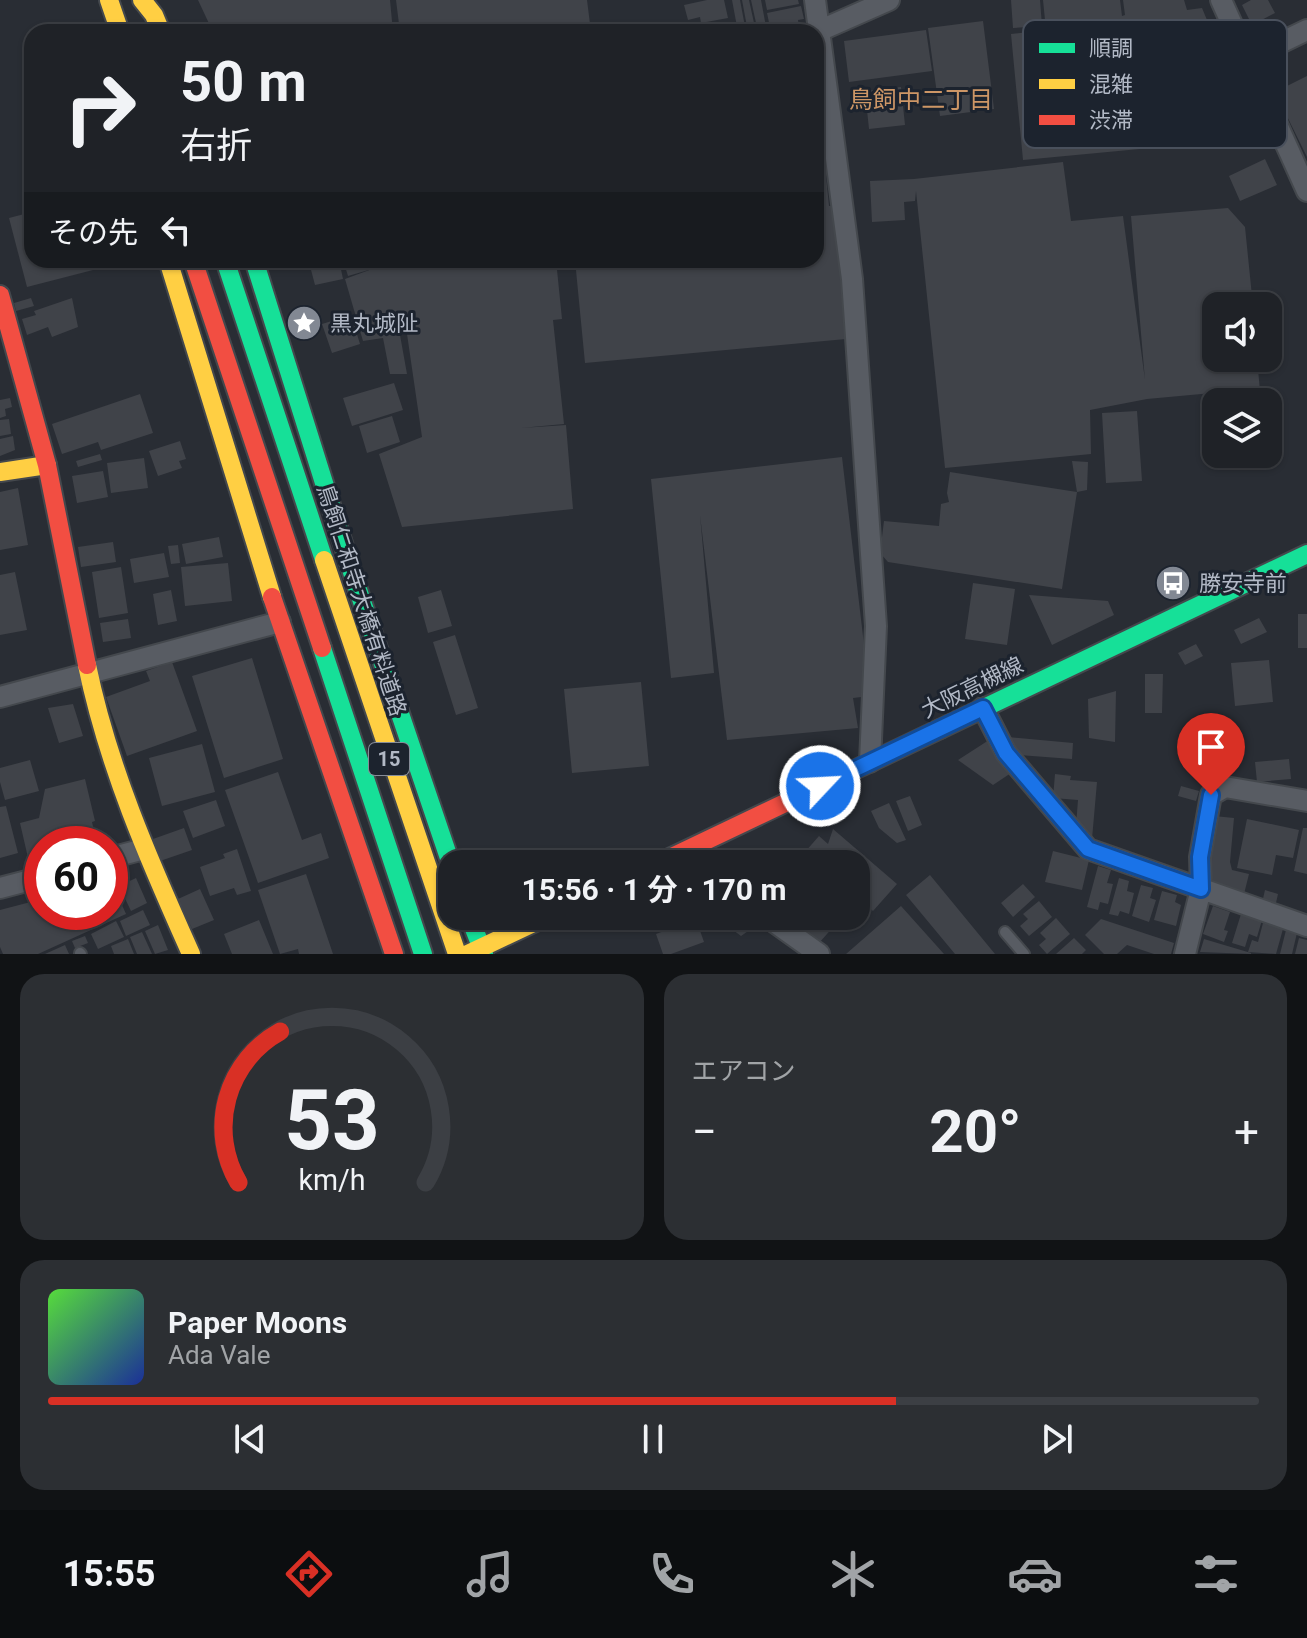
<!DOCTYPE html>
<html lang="ja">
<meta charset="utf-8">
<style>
:root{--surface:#1f2227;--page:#2c2f33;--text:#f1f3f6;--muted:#a1a4a7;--line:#3c3f44;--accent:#d93025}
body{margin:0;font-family:Roboto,"Noto Sans JP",sans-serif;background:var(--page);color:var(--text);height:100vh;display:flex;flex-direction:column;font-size:30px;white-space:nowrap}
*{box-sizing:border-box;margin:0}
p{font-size:26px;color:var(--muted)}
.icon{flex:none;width:44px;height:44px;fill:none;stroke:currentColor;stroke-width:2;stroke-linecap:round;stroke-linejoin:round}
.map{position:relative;height:954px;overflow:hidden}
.drawer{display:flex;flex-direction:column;gap:20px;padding:20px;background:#111315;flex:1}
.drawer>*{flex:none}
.banner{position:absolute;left:24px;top:24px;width:800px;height:244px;border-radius:24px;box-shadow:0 2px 6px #0004,0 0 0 2px var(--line);background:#1f2227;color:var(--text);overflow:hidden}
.controls{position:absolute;left:1202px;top:292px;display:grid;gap:16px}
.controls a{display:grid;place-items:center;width:80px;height:80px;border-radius:16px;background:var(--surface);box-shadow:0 2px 6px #0004,0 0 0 2px var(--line);font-size:40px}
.speed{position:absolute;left:24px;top:826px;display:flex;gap:16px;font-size:40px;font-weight:700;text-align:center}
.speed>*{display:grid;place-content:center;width:104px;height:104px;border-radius:50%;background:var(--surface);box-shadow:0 2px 6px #0004,0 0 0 2px var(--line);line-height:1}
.speed .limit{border:12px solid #d22;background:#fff;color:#111}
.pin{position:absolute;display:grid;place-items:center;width:68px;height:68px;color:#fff;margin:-82px -34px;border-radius:50% 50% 50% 0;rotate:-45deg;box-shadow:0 0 8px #0007}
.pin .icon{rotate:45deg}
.me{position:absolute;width:88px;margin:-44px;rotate:65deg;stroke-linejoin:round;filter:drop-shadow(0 0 6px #0008)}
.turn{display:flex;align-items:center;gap:28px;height:168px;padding:0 24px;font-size:36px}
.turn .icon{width:104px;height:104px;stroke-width:2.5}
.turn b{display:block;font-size:56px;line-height:68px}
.then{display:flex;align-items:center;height:76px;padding:0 24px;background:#0003;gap:16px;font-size:30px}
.big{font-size:60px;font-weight:700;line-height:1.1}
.drawer .card{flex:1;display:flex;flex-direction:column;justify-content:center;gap:12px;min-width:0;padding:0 28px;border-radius:24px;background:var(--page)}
.drawer .dial{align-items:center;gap:0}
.dial svg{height:208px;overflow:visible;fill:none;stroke:var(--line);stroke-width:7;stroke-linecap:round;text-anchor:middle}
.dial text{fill:var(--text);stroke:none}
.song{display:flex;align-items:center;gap:24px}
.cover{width:96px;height:96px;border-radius:12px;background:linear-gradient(135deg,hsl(110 70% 55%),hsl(230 70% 35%))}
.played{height:8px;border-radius:4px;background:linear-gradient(90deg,var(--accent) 70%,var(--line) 70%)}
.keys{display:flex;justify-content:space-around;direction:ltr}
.heat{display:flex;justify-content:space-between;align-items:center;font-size:44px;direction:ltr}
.drawer .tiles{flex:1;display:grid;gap:20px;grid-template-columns:1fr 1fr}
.card:last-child{grid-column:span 2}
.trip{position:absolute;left:438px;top:850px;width:432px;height:80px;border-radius:24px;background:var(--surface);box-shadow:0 2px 6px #0004,0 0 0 2px var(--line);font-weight:700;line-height:80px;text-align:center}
.tabs{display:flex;height:128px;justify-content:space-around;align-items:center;background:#0c0e10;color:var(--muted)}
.tabs .icon{width:56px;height:56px}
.tabs .active{color:var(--accent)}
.tabs b{font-size:36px;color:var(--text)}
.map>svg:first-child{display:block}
.building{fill:#404349}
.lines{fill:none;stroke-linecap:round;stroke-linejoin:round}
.lane-casing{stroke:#44484d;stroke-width:14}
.street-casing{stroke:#44484d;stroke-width:24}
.fast-casing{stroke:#44484d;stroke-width:22}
.slow-casing{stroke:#44484d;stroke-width:22}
.jam-casing{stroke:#44484d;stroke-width:22}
.lane{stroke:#585c63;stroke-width:10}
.street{stroke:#585c63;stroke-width:20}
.fast{stroke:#16e098;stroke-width:18}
.slow{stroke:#ffcf43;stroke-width:18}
.jam{stroke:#f24e42;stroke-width:18}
.route-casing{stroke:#114b97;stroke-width:20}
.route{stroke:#1a73e8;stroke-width:14}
.labels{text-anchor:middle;stroke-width:6;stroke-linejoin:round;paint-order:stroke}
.shield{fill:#1c232e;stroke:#858c98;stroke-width:2}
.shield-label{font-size:20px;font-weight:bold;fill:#b2b9c6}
.poi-label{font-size:22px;fill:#b2b9c6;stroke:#1c232e;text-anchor:start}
.street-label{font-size:22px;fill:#b2b9c6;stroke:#1c232e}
.neighbourhood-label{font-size:24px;fill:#cd9666;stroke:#1c232e}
.key{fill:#1c232e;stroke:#49505c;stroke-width:2}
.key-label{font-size:22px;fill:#b2b9c6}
</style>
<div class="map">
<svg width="1307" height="954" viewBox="0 0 1307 954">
<rect width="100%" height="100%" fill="#292d34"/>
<path class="building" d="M198,0H390L393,32H213Z
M396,0H587L591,32H400Z
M707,0H724L728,18L701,23L700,17L688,20L684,5Z
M732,0H740L746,32H738Z
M742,0H749L756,32H748Z
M751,0H761L767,32H758Z
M765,0H798L799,4L767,10Z
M1011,0H1040L1042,26L1013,28Z
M1043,0H1120L1122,16L1125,15L1123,0H1184L1187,10L1202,8L1256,138L1023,160L1011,34L1046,30Z
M1251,0H1268L1275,13L1252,25L1242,5Z
M801,6L804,19L798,20L799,27L771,32L767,13Z
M983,21L994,109L940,116L928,28Z
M723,23L724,32H689V28Z
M926,30L932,71L849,82L844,41Z
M1307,76V157L1275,92Z
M901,87L905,125L869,129L865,91Z
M823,146L829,206H834L846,339L585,363L575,260H816V147Z
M1265,159L1277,185L1240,201L1229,176Z
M1063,162L1071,221L1123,216L1145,380L1131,216L1228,208L1245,227L1253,306H1216V358H1257L1261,402H1235L1234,391L1147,399L1090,410L1091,454L945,468L916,191L915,201L904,202L905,220L872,222L870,181L914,179Z
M32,212V260L128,261L27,287L9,218Z
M339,260L343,279L315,285L310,266Z
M343,260H556L562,319L553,320L564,424L521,428L566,425L573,509L402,527L379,454L422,437L407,334L400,335L407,374H390L383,338L363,341L345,279L372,269L348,276Z
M31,298L34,306L16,311L14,303Z
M72,298L78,327L52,337L48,327L27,335L22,319L36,315L34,311Z
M351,315L360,344L332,353L322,324Z
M394,383L403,410L352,426L343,398Z
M140,394L153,433L101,450L98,442L62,454L52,424Z
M10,398L12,407L5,409L6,416L0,418V400Z
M1137,411L1142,481L1106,483L1102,413Z
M392,416L400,442L367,453L359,426Z
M9,419L11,434L0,436V420Z
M13,436L15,450L0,456V439Z
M180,441L186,459L179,461L182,468L158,476L149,451Z
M100,454L102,460L78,467L76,461Z
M842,457L870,696L853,698L858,728L727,740L700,515L714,673L671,678L651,479Z
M144,458L148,488L111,493L107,463Z
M1072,461L1088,462L1087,490L1077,492Z
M103,471L108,497L77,503L72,476Z
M950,472L1077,492L1062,589L888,562L880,553L884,521L939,526L941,504L949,502L947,493Z
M18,488L28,545L0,550V492Z
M219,537L223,557L186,564L182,544Z
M113,542L116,562L81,567L78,547Z
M178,545L180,563L171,564L168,546Z
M164,553L169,577L134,583L130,559Z
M228,563L232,601L185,606L181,567Z
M121,567L128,613L99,618L92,572Z
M15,572L27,630L0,635V575Z
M973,583L1015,589L1007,645L965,639Z
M171,590L177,621L158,625L153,594Z
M441,590L452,626L428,633L418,597Z
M1029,595L1108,601L1114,615L1052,645Z
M1298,614H1307V648H1298Z
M1259,618L1267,632L1241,644L1234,630Z
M128,619L131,638L103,642L100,623Z
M455,635L478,708L456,715L433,642Z
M1196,644L1203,656L1185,665L1178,653Z
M252,658L283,759L224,778L192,676Z
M1269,660L1273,702L1235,706L1231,663Z
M172,662L197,731L127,756L106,697L150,681L146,671Z
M1145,674H1163L1162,713H1145Z
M641,682L649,766L572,773L564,689Z
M1116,691L1115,742L1089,738L1088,699Z
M73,704L83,736L59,743L48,708Z
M1008,737L1073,743L1072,759L1019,755Z
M989,740L1011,773L993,785L958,760Z
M202,744L215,792L162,806L149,758Z
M1289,759L1291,779L1257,782L1255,762Z
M30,760L39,791L5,800L0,782V768Z
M278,772L302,840L321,833L329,858L258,883L225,790Z
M1055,774L1071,776L1070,780L1097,782L1092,839L1076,826L1078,800L1053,798Z
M85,779L95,821L92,822L97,844H42V859L29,862L20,823L39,818L45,789Z
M1181,786L1199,791L1196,801L1178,796Z
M910,796L922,825L908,831L896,801Z
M216,800L225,826L193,838L183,811Z
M889,803L906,840L897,843L879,828L871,811Z
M6,806L18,853L0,858V807Z
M1214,816L1234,818L1230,862L1232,870L1249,874L1244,894L1216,887L1208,871Z
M1247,819L1299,830L1293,858L1276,855L1272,875L1237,868Z
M184,828L192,850L160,861L153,839Z
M1303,828H1307V874L1294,871Z
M833,829L897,884L873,911L856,896V864H818L805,852L819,836L828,844Z
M237,849L251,891L237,895L234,888L210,896L200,867L225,858L223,854Z
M1053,851L1089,860L1082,890L1045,882Z
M1098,866L1111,870L1107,883L1113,884L1108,904L1100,902L1098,910L1087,907Z
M306,874L333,954H299L298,949L280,954L258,890Z
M930,875L995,954H955L906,895Z
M110,878L126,914L38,954H3L0,947V910L42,899V912H110Z
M136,878L147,903L131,911L119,886Z
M1119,878L1129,881L1127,891L1134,893L1129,914L1120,911L1118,916L1109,914Z
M1023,884L1035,897L1013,917L1001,903Z
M1141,885L1153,888L1150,898L1156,900L1149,922L1132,916Z
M200,889L214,920L192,929L178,899Z
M1265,890L1278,894L1275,907L1262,903Z
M1162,891L1177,895L1175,902L1181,905L1176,926L1154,920Z
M1039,901L1052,917L1029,936L1020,926L1028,919L1023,914Z
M901,906L944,954H846Z
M1213,906L1230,912L1224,930L1228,931L1224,942L1203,934Z
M143,910L150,925L126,936L120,921Z
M1241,914L1262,920L1257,937L1249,934L1245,947L1232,943Z
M664,916H688L668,925Z
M719,916H740L754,927L741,936L717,918Z
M804,916H843L819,943L797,923Z
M1056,918L1070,934L1047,954L1039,945L1046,939L1040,933Z
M696,919L704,942L671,954H663L656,934Z
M1101,919L1174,943L1171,954H1154L1127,945L1117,954H1104L1085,935Z
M259,920L273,954H232L224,934Z
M116,921L124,937L98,949L91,934Z
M1263,923L1283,929L1276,954L1248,952L1252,940L1258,942Z
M158,925L168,950L155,954L145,931Z
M1286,930L1297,933L1292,954H1280Z
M142,932L152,954H137L130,937Z
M85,936L88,943L75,948L72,941Z
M1074,938L1086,950L1082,954H1056Z
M1299,938L1307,940V954H1295Z
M128,939L134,954H114L111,946Z
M1204,939L1251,953V954L1200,952Z
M65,945L69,954H45Z"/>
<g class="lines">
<g class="lane-casing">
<path id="lane" d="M1005,932L1024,954
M80,953L81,954"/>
</g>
<g class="street-casing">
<path id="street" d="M815,0L852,279L876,626L870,762
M1221,0L1307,191
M821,30L889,0
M1249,58L1307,30
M0,697L280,622
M983,708L1006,753L1088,849L1307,926
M110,858L144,849
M0,888L42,877
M766,916L819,954
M1185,954L1201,889L1200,857L1211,795L1225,787L1307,801"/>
</g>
<g class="fast-casing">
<path id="fast" d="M225,260L324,560
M254,260L352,572L452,867
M322,648L423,954
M940,729L1307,554
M469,916L484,954"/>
</g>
<g class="slow-casing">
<path id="slow" d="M109,0L120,32
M142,0L154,15L161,32
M168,260L272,597
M0,472L47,465
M324,560L457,954
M87,665C108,767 149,860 191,954
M468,954L548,916"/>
</g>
<g class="jam-casing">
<path id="jam" d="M193,260L322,648
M0,295L47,465L87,665
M272,597L394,954
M657,864L940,729"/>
</g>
<use href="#lane" class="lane"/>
<use href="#street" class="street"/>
<use href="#fast" class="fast"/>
<use href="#slow" class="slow"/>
<use href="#jam" class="jam"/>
</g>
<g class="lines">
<g class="route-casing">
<path id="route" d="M820,786L983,708L1006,753L1088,849L1201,889L1200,857L1211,795"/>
</g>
<use href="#route" class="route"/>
</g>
<defs>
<g id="sight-disc" transform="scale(1.8)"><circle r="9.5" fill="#828893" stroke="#1c232e"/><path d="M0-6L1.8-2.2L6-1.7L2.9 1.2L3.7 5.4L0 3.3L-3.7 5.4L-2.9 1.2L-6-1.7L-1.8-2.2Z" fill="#fff"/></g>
<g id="bus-disc" transform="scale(1.8)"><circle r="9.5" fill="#828893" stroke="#1c232e"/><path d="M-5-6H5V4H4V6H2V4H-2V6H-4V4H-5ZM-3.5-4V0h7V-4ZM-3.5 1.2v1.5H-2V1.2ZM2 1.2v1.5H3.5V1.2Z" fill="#fff"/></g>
</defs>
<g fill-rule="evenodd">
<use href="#sight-disc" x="304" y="323"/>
<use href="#bus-disc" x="1173" y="583"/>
</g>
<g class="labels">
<rect class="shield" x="369" y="743" width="40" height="32" rx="6"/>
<g class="shield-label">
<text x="389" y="766">15</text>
</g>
<g class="poi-label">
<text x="330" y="331">黒丸城阯</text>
<text x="1199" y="591">勝安寺前</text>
</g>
<g class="street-label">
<text transform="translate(362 600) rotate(72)" y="8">鳥飼仁和寺大橋有料道路</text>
<text transform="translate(972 687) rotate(-26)" y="8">大阪高槻線</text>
</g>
<g class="neighbourhood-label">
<text x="921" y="108">鳥飼中二丁目</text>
</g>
</g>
<rect x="1023" y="20" width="264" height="128" rx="12" class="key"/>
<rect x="1039" y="43" width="36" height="10" fill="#16e098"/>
<rect x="1039" y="79" width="36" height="10" fill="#ffcf43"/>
<rect x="1039" y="115" width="36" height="10" fill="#f24e42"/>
<g class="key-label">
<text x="1089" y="56">順調</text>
<text x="1089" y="92">混雑</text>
<text x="1089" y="128">渋滞</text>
</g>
</svg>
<div class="controls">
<a><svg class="icon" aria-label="sound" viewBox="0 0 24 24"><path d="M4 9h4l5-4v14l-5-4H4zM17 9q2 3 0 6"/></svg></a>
<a><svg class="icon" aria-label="layers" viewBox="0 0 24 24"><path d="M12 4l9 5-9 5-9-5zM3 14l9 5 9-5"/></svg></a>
</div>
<div class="speed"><div class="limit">60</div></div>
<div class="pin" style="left:1211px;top:795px;background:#d93025"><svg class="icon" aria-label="arrive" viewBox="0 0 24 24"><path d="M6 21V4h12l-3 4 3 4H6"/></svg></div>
<svg class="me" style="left:820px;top:786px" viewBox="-20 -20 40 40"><circle r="17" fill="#1a73e8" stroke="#fff" stroke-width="3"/><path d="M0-11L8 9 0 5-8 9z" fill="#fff"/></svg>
<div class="trip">15:56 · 1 分 · 170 m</div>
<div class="banner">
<div class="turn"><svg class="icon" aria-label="right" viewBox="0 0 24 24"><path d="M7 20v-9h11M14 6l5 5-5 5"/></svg><div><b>50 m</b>右折</div></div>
<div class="then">その先<svg class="icon" aria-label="left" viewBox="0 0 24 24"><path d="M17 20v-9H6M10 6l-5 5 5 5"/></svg></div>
</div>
</div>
<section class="drawer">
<div class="tiles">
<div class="card dial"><svg viewBox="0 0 100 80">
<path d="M14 69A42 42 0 1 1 86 69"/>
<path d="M14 69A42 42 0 0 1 30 11" stroke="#d93025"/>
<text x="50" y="56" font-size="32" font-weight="700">53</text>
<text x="50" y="72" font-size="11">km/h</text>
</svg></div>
<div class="card"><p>エアコン</p>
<div class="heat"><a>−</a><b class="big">20°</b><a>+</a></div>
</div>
<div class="card">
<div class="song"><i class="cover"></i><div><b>Paper Moons</b><p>Ada Vale</p></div></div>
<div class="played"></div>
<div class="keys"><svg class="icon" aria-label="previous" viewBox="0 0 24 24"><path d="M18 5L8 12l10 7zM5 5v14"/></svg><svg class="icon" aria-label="pause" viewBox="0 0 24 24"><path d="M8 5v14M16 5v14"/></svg><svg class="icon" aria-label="next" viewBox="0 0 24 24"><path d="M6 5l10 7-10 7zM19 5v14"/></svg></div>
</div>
</div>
</section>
<nav class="tabs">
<b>15:55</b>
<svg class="icon active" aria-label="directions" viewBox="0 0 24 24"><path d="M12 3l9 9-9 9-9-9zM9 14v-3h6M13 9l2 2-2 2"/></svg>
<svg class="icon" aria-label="music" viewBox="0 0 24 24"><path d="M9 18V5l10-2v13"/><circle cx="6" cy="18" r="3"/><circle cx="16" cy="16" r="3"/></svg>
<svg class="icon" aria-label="phone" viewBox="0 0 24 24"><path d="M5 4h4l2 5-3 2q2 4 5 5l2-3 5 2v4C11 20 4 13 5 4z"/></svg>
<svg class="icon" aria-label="climate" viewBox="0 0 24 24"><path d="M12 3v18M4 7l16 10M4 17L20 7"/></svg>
<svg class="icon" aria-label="car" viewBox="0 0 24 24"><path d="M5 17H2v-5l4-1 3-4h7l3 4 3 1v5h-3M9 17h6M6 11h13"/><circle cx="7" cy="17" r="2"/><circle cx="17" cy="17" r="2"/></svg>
<svg class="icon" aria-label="filters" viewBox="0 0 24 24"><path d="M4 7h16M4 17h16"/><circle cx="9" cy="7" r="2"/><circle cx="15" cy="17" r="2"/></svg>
</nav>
